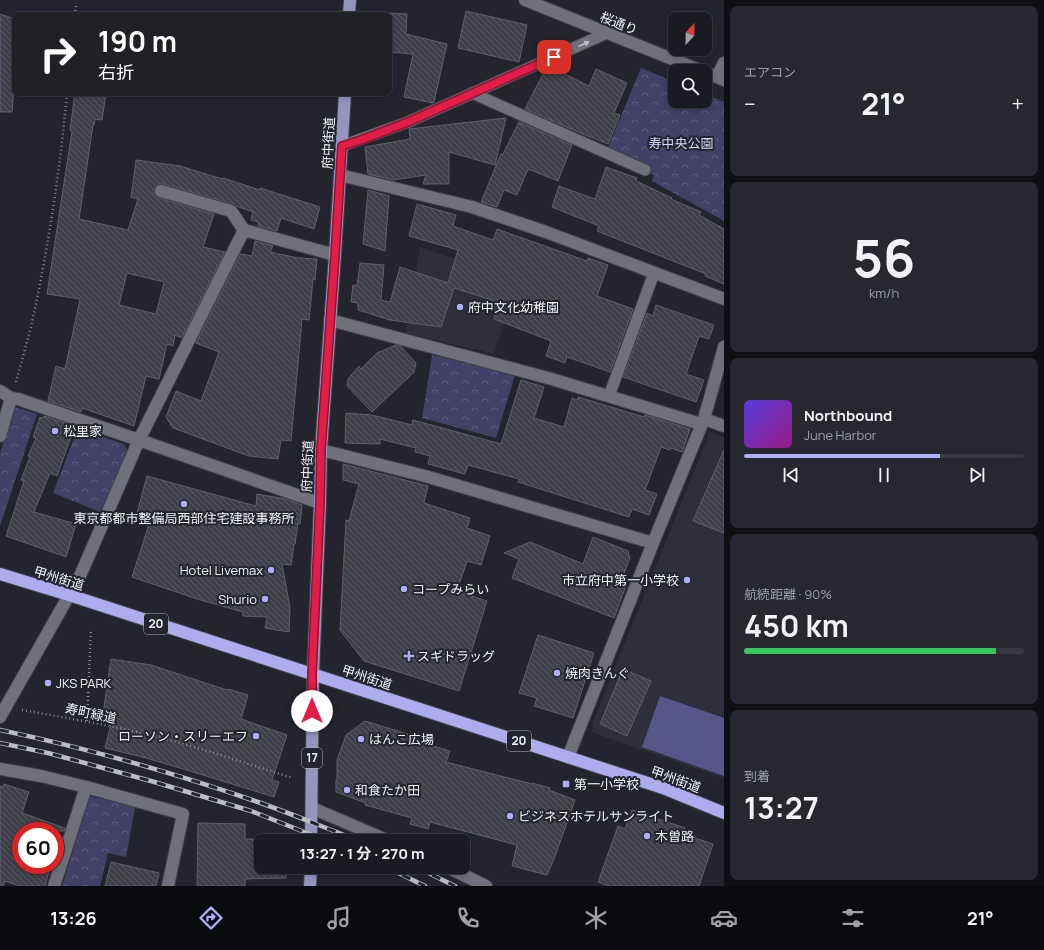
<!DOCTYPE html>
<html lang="ja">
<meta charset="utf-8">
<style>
:root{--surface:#1a1b22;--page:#27282f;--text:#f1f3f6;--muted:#9fa1a5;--line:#383940;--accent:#afaefa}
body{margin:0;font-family:Manrope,"Noto Sans JP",sans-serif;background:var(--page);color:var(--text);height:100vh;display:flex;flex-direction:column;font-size:15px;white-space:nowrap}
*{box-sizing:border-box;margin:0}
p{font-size:13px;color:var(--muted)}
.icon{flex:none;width:22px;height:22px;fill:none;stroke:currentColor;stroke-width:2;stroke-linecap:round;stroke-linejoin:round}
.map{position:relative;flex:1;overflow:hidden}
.drawer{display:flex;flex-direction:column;gap:6px;padding:6px;background:#0e0f13;width:320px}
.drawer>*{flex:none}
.banner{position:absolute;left:12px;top:12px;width:380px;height:84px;border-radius:8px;box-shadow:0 2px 6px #0003,0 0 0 1px var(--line);background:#202124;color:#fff;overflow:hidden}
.needle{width:26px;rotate:22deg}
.controls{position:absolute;left:668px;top:12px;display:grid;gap:8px}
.controls a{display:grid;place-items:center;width:44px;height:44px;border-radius:8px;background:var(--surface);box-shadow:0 2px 6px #0003,0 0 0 1px var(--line);font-size:20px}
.speed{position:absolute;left:12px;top:822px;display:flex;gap:8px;font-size:20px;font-weight:700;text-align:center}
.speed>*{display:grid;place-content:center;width:52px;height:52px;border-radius:50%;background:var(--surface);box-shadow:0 2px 6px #0003,0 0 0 1px var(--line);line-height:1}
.speed .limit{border:6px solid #d22;background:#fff;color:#111}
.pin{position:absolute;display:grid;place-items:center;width:34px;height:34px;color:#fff;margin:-17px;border-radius:8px;box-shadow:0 2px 6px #0006}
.me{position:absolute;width:44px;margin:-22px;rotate:0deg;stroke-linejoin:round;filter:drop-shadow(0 0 3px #0008)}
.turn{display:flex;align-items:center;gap:14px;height:84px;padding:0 20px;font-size:18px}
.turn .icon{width:52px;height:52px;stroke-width:2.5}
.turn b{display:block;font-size:28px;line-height:34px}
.big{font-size:30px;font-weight:700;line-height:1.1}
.drawer .tile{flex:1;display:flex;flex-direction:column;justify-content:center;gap:6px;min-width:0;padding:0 14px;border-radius:8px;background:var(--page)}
.drawer .dial{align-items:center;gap:0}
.dial b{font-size:52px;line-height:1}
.song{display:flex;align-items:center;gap:12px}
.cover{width:48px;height:48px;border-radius:6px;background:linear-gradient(135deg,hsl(250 70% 55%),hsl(310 70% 35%))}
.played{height:4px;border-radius:2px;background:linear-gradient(90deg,var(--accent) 70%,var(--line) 70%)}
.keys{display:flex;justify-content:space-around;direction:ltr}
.heat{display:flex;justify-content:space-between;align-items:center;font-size:22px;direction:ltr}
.charge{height:6px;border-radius:3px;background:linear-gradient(90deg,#34c759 90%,var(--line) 0)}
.trip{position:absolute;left:254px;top:834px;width:216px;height:40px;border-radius:8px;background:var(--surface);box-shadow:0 2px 6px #0003,0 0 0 1px var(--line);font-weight:700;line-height:40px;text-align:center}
.menu{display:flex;height:64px;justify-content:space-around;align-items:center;background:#0a0b0e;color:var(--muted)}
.menu .icon{width:28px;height:28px}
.menu .active{color:var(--accent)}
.menu b{font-size:18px;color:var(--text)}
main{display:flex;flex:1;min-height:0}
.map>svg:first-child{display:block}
.built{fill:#2e2e3d}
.park{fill:url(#park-crowns)}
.water{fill:#57568a}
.building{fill:url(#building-back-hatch);stroke:#60606c;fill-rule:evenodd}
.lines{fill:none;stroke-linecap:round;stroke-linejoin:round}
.lane-casing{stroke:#404048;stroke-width:13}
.street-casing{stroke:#404048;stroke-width:14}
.secondary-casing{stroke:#404048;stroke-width:14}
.primary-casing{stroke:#404048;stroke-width:14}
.highway-casing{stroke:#404048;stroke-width:14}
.path{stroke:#8a8b93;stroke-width:2.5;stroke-dasharray:1 3;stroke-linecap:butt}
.lane{stroke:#6f707c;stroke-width:11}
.street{stroke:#6f707c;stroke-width:12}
.secondary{stroke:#6f707c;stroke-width:12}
.primary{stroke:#9494c1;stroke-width:12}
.highway{stroke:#acacef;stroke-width:12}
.rail-casing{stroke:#bcbdc4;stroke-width:4.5}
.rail{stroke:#23242e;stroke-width:3;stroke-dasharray:9;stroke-linecap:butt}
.oneway{fill:#bebfc8}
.route-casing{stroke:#92132f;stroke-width:10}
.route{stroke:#e11d48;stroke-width:7}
.poi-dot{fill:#afaefa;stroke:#23242e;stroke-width:1.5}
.labels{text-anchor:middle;stroke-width:4;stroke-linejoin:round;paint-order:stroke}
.shield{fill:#23242e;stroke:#b5b6be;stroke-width:1}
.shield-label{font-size:12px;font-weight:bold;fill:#f3f4fb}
.street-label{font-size:13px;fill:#f3f4fb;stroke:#23242e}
.park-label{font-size:13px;fill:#d4d5f7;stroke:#23242e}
.poi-label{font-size:13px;fill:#f3f4fb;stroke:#23242e;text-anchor:start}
</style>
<main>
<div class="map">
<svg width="724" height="886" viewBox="0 0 724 886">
<defs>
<pattern id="park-crowns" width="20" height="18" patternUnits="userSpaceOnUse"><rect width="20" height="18" fill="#414067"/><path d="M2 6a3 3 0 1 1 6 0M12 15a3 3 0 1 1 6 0" fill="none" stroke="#5d5c7e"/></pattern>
<pattern id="building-back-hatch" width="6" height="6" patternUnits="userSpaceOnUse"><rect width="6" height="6" fill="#3f3f4a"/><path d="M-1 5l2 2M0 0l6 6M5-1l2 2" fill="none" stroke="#5b5b65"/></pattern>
</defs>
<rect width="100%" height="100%" fill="#23242e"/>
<path class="built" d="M420,247L518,281L494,354L406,333Z
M710,432L724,437V778L591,732L593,727L592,724Z"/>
<path class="park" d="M641,68L675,82V101H705V94L724,102V221L652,181L654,175L606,152Z
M432,355L515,375L496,438L422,418Z
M15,407L37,414L0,526V453Z
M78,428L124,444L128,451L100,512L53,493Z
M90,796L135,807L126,857L108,853L100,886H62Z"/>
<path class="water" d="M660,696L724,718V776L642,747Z"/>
<path class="building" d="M466,11L527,25L519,62L458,48Z
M389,13L407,14L406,34L447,44L434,102L433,103L404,97L413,54L389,52Z
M0,14L15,19V73L12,112H0Z
M549,66L589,86L596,69L627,83L614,113L620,115L608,144L578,132L525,109L546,68Z
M75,93H106L102,120L95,119L94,125H93L79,219L128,230L138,199L131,197L136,160L180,166L222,179L223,178L260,190V188L320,207L314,229L281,218L277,231L258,226V222L251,220L253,212L236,206L233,204L163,184H159L156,186L154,189V193L156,196L159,198L214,214L203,247L225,252L182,338L175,335L173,346L167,344L159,379L146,376L134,426L82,408L81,412L48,401L56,366L65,369L80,299L47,294L72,131L70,130ZM127,273L164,282L156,314L119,305Z
M506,118L495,165L449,152V184H423L426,175L393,180L368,174L365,147L410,139L409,129Z
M519,122L572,145L558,181L528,169L517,195L504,190L497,207L481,202L501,154H503Z
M606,167L637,178L636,181L672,198L671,199L701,212L699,215L724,229V284L705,276L706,274L597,231L599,226L552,207L559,186L595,199Z
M368,190L389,196L385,251L363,244Z
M417,204L456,215L453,226L493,240L497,229L587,261L588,258L608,265L597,296L633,309L610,372L567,357L565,363L546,356L551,341L494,319L496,312L492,311L495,301L454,288L441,327L390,320L358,310V303L351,302L353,285L357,286L360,263L384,265L381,300L390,302L400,267L448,283L458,250L409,236Z
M255,241L273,246L270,252L298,258L317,259L315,280L313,279L309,320L302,319L291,441L281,440L278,459L249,456L173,428L166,417L176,391L201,401L219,352L196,343L240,255L241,254L252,256Z
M656,305L714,325L709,339L699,336L686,374L704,380L696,402L623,377L647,313L653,316Z
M396,345L400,346L416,363L414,372L372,412L347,386L348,379L359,366L361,369L377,353Z
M521,380L544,387L534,418L564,427L572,398L577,400L578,397L644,417L645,415L690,429L682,452L671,448L670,450L661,447L645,490L657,494L649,515L632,509L629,517L518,482L519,479L468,465L465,474L428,464L430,456L415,452L416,448L380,439V444L345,443L346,413L372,415L412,425L413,420L501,444Z
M44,416L75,426L57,476L50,473L34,512L76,524L66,557L6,536L24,481L21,480L30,457L28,456L36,438L33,437L40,417L43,418Z
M724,450V533L693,521Z
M343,464L428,486L424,503L470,518L467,528L490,536L481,565L467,561L457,591L487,601L459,691L364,661L340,630L346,520L349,521L359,484L343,480Z
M147,476L256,506L257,494L286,499L302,505L300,524L298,523L295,544H294L291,565L282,564L290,608L289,632L265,628L267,617L243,616V612L197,599L132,577L150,521L136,517Z
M593,537L628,551L630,558L623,576L627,583L614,618L512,578L519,559L504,553L530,542L583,564Z
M538,635L594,653L573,718L534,706L537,698L519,693Z
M111,659L151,665L227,690L228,689L248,695L241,719L287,735L272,780L279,782L274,797L190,771L146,758L105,748L113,716L103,714Z
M623,669L651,681L627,736L600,724Z
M365,721L411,735L409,739L450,751L446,762L532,784V783L550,788L549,790L575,800L554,859L547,875L512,866L517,845L430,822L428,829L410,824L412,818L365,805L366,803L336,792V780H337V760L346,735Z
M4,784L29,792L22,813L65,828L64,831H21L12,859L21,862V865H48L47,868H50L45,886H20L5,881L3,886H0V786L3,787Z
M632,810L685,828L683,834L713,844L699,886H608L598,882L618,826L625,829Z
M198,823L245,824V839H267L274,841H261V867H286V878L245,879V886H197Z
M111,862L159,873L156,886H105Z"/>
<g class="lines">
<g class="lane-casing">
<path id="lane" d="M472,93L645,170
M342,146L361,139L408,122L607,33
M609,396L654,273"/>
</g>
<g class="street-casing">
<path id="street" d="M717,77L724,63
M340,175L472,207L546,232L724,299
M161,191L231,211L244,230
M330,320L548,378L701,424
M0,391L11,398L18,399L139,440L320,503
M704,419L724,426
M0,436L11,398
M321,450L425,476L653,543
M0,717L80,576L139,440L244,230L335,255
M568,757L653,543L704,419L724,347
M0,769L41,776L86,787L183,814L168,886
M312,808L389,841
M447,867L486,886
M54,886L86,787"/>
</g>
<g class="secondary-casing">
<path id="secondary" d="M525,0L702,71
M705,72L724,80"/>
</g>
<g class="primary-casing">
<path id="primary" d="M349,15L350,0
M311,841L313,674L320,503L321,450L335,255L345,93
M310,886L311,867"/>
</g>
<g class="highway-casing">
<path id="highway" d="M0,574L69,595L663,788L724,813"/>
</g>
<path class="path" d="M75,15L76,6
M16,382C21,364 26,345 31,327C48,250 60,171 67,93
M22,710C74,719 126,728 177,742C216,753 254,766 293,778
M87,721L91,629"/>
<use href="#lane" class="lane"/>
<use href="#street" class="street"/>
<use href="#secondary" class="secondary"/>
<use href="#primary" class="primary"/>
<use href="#highway" class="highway"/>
<g class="rail-casing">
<path id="rail" d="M0,730C86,748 171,772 255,801C290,813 325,828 360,841
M0,743L48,753L151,781L251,811L327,841
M386,867L425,886
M416,867L455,886"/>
</g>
<use href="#rail" class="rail"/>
</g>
<defs><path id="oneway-solid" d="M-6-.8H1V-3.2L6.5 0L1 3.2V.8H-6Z"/></defs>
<use class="oneway" href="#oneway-solid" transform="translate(584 44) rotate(-25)"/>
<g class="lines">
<g class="route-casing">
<path id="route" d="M312,711V674L320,503L321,450L335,255L342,146L361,140L408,122L554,57"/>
</g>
<use href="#route" class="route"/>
</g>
<g class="poi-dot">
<circle cx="460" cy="307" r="4"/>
<circle cx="55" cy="431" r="4"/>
<circle cx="184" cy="504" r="4"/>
<circle cx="271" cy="570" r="4"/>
<circle cx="687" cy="580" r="4"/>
<circle cx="404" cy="589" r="4"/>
<circle cx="265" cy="599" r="4"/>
<path d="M407 650h4v4h4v4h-4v4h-4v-4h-4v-4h4z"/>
<circle cx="557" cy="673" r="4"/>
<circle cx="48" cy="683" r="4"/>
<circle cx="256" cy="736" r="4"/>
<circle cx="361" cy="739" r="4"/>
<rect x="562" y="780" width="8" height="8" rx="2"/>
<circle cx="347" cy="790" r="4"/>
<circle cx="510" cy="816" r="4"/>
<circle cx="647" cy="836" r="4"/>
</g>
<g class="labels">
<g class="shield">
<rect x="144" y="614" width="24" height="20" rx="3"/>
<rect x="507" y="731" width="24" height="20" rx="3"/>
<rect x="302" y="748" width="20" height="20" rx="3"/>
</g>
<g class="shield-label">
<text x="156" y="628">20</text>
<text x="519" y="745">20</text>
<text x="312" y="762">17</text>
</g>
<g class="street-label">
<text transform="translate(619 23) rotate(22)" y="5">桜通り</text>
<text transform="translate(328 143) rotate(-87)" y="5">府中街道</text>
<text transform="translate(307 466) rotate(-88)" y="5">府中街道</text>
<text transform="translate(59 578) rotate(17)" y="5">甲州街道</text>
<text transform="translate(367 677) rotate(18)" y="5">甲州街道</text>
<text transform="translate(91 713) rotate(12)" y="5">寿町緑道</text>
<text transform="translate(676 779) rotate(20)" y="5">甲州街道</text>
</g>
<g class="park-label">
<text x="681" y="148">寿中央公園</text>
</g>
<g class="poi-label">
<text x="468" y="312">府中文化幼稚園</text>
<text x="63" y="436">松里家</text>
<text x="184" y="523" text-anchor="middle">東京都都市整備局西部住宅建設事務所</text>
<text x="263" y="575" text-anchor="end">Hotel Livemax</text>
<text x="679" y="585" text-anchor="end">市立府中第一小学校</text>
<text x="412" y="594">コープみらい</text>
<text x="257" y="604" text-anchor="end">Shurio</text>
<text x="417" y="661">スギドラッグ</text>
<text x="565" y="678">焼肉きんぐ</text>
<text x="56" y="688">JKS PARK</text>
<text x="248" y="741" text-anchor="end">ローソン・スリーエフ</text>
<text x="369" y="744">はんこ広場</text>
<text x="574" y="789">第一小学校</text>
<text x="355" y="795">和食たか田</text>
<text x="518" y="821">ビジネスホテルサンライト</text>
<text x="655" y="841">木曽路</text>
</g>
</g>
</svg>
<div class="controls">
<a><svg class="needle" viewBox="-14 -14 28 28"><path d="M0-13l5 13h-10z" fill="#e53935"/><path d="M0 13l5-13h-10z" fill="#9fa1a5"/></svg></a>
<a><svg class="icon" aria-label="search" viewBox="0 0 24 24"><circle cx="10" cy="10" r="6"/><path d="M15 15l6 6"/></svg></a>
</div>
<div class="speed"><div class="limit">60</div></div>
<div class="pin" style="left:554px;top:57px;background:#d93025"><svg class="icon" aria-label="arrive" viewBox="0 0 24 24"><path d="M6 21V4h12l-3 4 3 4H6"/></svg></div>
<svg class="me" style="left:312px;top:711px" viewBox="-20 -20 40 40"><circle r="19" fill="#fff"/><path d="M0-13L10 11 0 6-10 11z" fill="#e11d48"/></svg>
<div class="trip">13:27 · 1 分 · 270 m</div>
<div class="banner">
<div class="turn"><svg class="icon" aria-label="right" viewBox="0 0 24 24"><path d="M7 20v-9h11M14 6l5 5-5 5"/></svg><div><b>190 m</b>右折</div></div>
</div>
</div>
<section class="drawer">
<div class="tile"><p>エアコン</p>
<div class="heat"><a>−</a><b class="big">21°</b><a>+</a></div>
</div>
<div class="tile dial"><b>56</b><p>km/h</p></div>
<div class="tile">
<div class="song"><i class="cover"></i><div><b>Northbound</b><p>June Harbor</p></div></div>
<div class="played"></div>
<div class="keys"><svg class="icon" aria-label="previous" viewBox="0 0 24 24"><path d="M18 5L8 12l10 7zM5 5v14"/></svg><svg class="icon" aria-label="pause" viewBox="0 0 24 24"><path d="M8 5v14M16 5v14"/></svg><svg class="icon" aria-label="next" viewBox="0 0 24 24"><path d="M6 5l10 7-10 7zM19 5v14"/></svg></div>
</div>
<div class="tile"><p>航続距離 · 90%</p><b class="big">450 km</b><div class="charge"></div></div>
<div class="tile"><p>到着</p><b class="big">13:27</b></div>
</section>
</main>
<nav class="menu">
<b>13:26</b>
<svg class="icon active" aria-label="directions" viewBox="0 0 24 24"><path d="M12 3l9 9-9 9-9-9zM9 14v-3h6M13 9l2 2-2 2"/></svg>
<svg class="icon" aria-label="music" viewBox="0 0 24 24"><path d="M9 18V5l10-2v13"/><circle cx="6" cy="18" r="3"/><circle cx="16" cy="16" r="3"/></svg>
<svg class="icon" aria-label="phone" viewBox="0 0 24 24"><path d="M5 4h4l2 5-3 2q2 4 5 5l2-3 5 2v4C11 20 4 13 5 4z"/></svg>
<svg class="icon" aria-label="climate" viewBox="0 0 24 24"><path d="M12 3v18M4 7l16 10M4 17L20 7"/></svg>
<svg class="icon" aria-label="car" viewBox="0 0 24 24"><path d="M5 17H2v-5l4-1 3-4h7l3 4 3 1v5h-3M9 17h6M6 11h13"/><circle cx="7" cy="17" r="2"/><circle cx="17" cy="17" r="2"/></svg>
<svg class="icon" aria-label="filters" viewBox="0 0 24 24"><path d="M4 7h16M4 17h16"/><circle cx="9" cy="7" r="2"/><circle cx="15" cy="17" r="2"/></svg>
<b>21°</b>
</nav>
